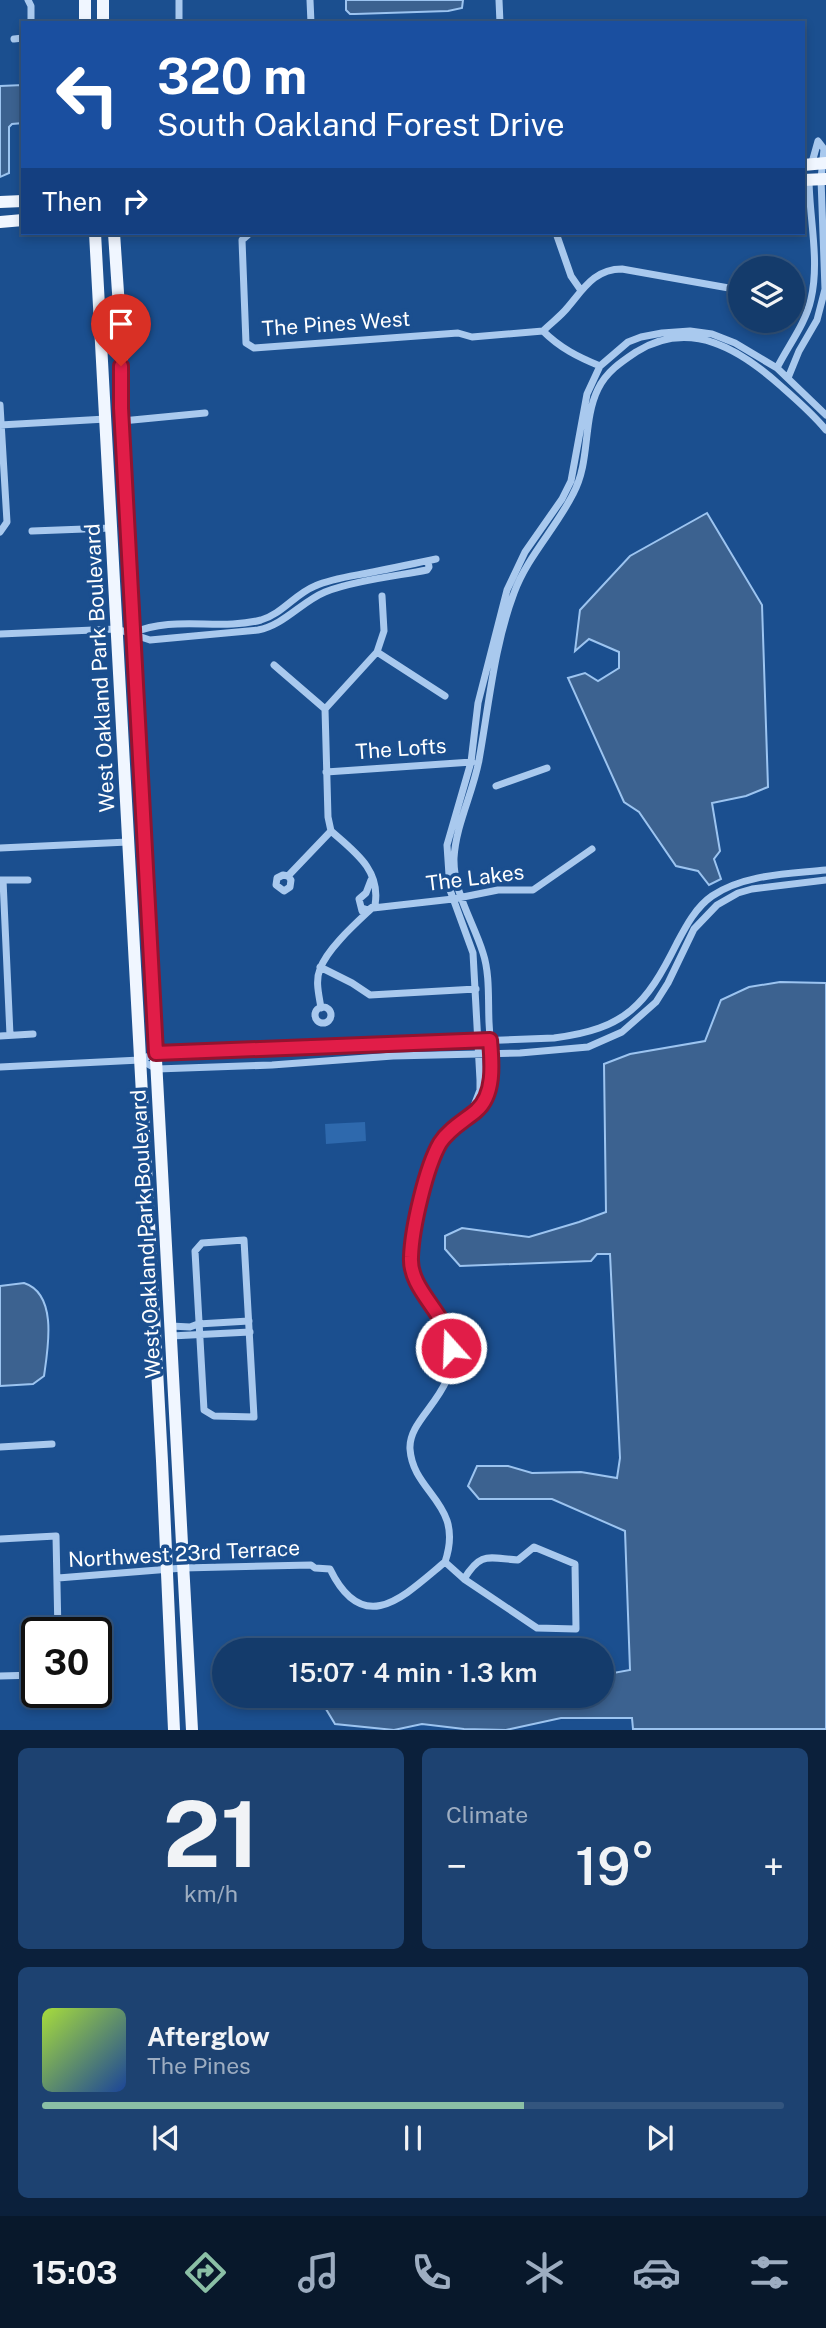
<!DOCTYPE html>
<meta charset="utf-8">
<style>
:root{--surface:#143b6b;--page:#1d4271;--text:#f1f3f6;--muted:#9dadc1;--line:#33557e;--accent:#8abfa5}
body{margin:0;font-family:"Public Sans",sans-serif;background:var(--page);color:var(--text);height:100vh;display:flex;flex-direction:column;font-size:26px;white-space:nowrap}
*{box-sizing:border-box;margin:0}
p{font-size:23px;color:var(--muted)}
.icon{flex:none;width:38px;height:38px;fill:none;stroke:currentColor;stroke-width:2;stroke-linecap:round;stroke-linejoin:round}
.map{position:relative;height:1730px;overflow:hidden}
.side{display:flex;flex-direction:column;gap:18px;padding:18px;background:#0b203b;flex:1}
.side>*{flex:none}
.hud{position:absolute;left:21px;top:21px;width:784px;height:214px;border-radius:0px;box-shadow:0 4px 10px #0003,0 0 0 2px var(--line);background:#1a4fa0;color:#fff;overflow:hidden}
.fabs{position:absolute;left:728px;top:256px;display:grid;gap:14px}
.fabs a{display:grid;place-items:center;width:77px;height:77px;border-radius:50%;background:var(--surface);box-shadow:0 4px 10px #0003,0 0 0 2px var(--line);font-size:35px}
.speed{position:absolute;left:21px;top:1617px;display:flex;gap:14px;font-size:35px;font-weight:700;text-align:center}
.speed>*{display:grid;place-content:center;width:91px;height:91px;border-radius:50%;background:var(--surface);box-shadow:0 4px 10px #0003,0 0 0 2px var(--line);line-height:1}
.speed .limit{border:4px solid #111;border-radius:10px;background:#fff;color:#111}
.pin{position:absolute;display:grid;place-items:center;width:60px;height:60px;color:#fff;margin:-72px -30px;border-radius:50% 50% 50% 0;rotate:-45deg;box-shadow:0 0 7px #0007}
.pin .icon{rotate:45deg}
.me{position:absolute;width:77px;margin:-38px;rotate:340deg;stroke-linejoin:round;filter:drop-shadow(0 0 5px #0008)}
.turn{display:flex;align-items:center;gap:24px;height:147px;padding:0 21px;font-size:32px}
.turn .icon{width:91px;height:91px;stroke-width:2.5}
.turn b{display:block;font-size:49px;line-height:60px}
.then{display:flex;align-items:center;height:66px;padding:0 21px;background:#0003;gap:14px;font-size:26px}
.big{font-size:52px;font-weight:600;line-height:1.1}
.side .widget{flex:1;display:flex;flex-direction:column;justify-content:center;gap:10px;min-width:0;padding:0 24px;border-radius:10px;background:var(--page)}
.side .dial{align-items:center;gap:0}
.dial b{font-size:91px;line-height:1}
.song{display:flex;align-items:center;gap:21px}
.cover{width:84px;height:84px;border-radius:10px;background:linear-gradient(135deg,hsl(80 70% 55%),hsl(220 70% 35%))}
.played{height:7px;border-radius:4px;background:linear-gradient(90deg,var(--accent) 65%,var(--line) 65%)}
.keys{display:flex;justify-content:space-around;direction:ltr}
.heat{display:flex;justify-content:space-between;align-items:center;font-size:38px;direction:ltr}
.side .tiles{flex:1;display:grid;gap:18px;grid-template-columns:1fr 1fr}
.widget:last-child{grid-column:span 2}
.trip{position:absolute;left:212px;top:1638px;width:402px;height:70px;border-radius:35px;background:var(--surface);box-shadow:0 4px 10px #0003,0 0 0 2px var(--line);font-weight:600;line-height:70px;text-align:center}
.tabs{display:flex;height:112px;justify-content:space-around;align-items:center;background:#08182b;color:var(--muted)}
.tabs .icon{width:49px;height:49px}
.tabs .on{color:var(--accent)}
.tabs b{font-size:32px;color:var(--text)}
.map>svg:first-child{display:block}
.green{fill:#2e69ad}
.water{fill:#3c6290;stroke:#9cc4f0;stroke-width:2}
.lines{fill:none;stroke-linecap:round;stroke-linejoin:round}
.minor{stroke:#a9c9ee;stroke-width:7}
.primary{stroke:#f0f6ff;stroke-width:12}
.route-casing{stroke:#92132f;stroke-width:18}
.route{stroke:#e11d48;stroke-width:12}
.labels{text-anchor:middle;stroke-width:7;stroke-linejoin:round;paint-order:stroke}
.street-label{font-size:21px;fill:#fff;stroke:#1b4f8f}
</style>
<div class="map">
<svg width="826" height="1730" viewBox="0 0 826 1730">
<rect width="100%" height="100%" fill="#1b4f8f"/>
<path class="green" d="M365,1122L366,1141L326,1144L325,1124Z"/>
<path class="water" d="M346,0H463L462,8L448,11L355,14H350L346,10Z
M23,85V123L12,124L9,127V173L0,177V86Z
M707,513L762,605L768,787L746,796L712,803L720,851L714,859L721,879L709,885L698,871L676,866L639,812L624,802L568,678L585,673L598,681L619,668V652L589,639L575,651L580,610L630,556Z
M780,982L826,983V1729H633L632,1718H561L506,1730L464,1729L422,1724L394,1730L335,1724L326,1709L330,1696H602V1675L630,1670L625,1531L552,1499H479L468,1486L477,1466H508L532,1473L581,1472L617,1478L620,1458L610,1254H597L591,1261L460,1266L445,1249V1236L462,1228L529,1237L579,1222L606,1212L604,1064L630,1054L705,1041L721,1000L749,987Z
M24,1283C58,1294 48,1348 44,1376L33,1384L0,1386V1286Z"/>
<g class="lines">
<path class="minor" d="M28,0L31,6V23
M179,0V23
M310,0L311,23
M499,0L500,23
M14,39L23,38
M250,233L242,240L246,343L254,348L458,333L472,337L543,331
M556,233L571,276L580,289
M600,366C578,357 560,348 543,331C551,323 561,316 568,307C584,288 595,269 622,269L740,290
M777,368C788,346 806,323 811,299C820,260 809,217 809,178
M788,378L799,351L817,320L825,289L821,179L824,149L818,141L811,166
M0,405L7,522L0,532
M122,421L205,413
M0,425L106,419
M32,531L111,528
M133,633C174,615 219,631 261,620C282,614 295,594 315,586C333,578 354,576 373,572C394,568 415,563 436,559
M0,634L117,629L150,640L258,630C284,625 301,602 325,592C353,581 396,576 427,570L429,567L428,561
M377,652L445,696
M274,665L325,709L328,817L331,831
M325,709L377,652L384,631L382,596
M326,772L472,762
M496,786L547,768
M331,831C355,852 381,870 375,905L368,910L362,908
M0,848L128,842
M288,876L291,880L290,887L284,891L276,885L277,878L283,875L288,876L331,831
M1,880H28
M3,880L10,1035
M373,908L453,899L498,890H533L592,849
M362,911L359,899L366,893L371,880
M320,967L352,983L370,995L476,989
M315 1015a8 8 0 1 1 16 0a8 8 0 1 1-16 0Z
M321,1008C319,995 315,981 320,969C327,949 355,924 371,909
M0,1036L33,1034
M140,1060L156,1053L554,1038C626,1029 646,1005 677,943C686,926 696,907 712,896C744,874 789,874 826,870
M0,1067L140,1060L157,1069L272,1065L393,1056L520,1053L588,1047L622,1032L656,1002L668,983L694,929L717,905L738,893L752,889L826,880
M472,1111L480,1090V1080L473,953L450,890L447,845L471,762L478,703L507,590L525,552L562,499L571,481L587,394L600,366L628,342L641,337L662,333L690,331L712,334L735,343L777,368L826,415
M244,1240L254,1417L214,1416L204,1410L195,1251L202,1243Z
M171,1326L190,1327L198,1324L249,1321
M171,1336L250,1332
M0,1447L52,1444
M0,1539L56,1536L58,1633
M445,1562C465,1503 413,1494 410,1449C408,1416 459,1395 451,1344C445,1310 408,1289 411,1254C413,1226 426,1165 441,1142C459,1115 487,1115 491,1077C492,1059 490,1040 489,1022C488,1000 490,974 483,953C473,921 453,892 454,858C456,824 473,793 479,760C489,705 494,646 514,593C527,557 556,528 573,494C591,461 582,422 598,389C606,372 621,362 636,352C691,318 741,350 782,387C798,401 813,414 826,430
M445,1562L464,1579L537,1628L576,1629L575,1564L534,1547L518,1560C488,1558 481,1551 464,1579
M58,1578L183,1568L311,1565L315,1568L330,1569C364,1639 405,1595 445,1562
M0,1676L37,1675"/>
<path class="primary" d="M85,0V23
M103,0V23
M803,165L826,163
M803,180L826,179
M0,202L23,201
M0,222L23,220
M95,233L162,1461L174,1730
M114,233L122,352L121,408L192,1730"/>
</g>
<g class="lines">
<g class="route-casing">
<path id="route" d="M121,366V408L156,1053L490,1040C492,1063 495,1095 476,1111C464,1121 449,1129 440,1143C426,1167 412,1228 411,1257C409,1291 448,1313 451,1348"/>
</g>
<use href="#route" class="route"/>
</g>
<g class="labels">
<g class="street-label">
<text transform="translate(336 324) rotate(-4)" y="7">The Pines West</text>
<text transform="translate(100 668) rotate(-93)" y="7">West Oakland Park Boulevard</text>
<text transform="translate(401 749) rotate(-4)" y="7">The Lofts</text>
<text transform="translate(475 878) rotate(-7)" y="7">The Lakes</text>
<text transform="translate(146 1234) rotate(-93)" y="7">West Oakland Park Boulevard</text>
<text transform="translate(184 1554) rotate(-3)" y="7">Northwest 23rd Terrace</text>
</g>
</g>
</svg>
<div class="fabs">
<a><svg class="icon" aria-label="layers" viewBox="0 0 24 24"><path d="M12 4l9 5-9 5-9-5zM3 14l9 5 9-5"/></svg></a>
</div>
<div class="speed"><div class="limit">30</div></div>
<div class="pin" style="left:121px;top:366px;background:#d93025"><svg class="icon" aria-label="arrive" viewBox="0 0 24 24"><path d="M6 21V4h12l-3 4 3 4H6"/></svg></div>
<svg class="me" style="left:451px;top:1348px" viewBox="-20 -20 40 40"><circle r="17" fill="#e11d48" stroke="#fff" stroke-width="3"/><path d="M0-11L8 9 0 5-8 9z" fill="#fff"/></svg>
<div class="trip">15:07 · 4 min · 1.3 km</div>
<div class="hud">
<div class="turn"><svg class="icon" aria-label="left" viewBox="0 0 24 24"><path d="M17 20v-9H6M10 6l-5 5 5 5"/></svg><div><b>320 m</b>South Oakland Forest Drive</div></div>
<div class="then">Then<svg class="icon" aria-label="right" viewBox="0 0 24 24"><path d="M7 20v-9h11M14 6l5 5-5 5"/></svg></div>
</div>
</div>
<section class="side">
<div class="tiles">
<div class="widget dial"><b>21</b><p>km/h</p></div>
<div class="widget"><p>Climate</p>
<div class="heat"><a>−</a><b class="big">19°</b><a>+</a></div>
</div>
<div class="widget">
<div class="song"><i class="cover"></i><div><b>Afterglow</b><p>The Pines</p></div></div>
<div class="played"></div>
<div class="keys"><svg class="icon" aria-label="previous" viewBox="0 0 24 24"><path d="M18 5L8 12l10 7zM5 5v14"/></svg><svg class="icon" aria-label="pause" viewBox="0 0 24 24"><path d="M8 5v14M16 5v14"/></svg><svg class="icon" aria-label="next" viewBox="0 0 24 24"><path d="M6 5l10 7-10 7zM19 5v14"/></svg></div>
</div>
</div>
</section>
<nav class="tabs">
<b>15:03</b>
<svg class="icon on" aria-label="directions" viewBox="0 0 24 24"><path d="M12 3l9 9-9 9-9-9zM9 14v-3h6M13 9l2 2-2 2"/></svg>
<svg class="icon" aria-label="music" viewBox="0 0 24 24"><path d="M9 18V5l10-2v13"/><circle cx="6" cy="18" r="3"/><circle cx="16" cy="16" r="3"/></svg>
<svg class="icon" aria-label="phone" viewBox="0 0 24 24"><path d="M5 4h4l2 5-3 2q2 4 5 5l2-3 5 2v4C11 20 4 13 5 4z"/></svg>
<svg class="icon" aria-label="climate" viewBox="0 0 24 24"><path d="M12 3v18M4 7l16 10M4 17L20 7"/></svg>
<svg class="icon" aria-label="car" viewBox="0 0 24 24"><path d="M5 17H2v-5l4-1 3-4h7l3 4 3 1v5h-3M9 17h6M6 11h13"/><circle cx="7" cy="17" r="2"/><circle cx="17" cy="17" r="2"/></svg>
<svg class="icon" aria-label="filters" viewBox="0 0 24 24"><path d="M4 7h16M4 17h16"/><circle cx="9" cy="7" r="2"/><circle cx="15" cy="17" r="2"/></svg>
</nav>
